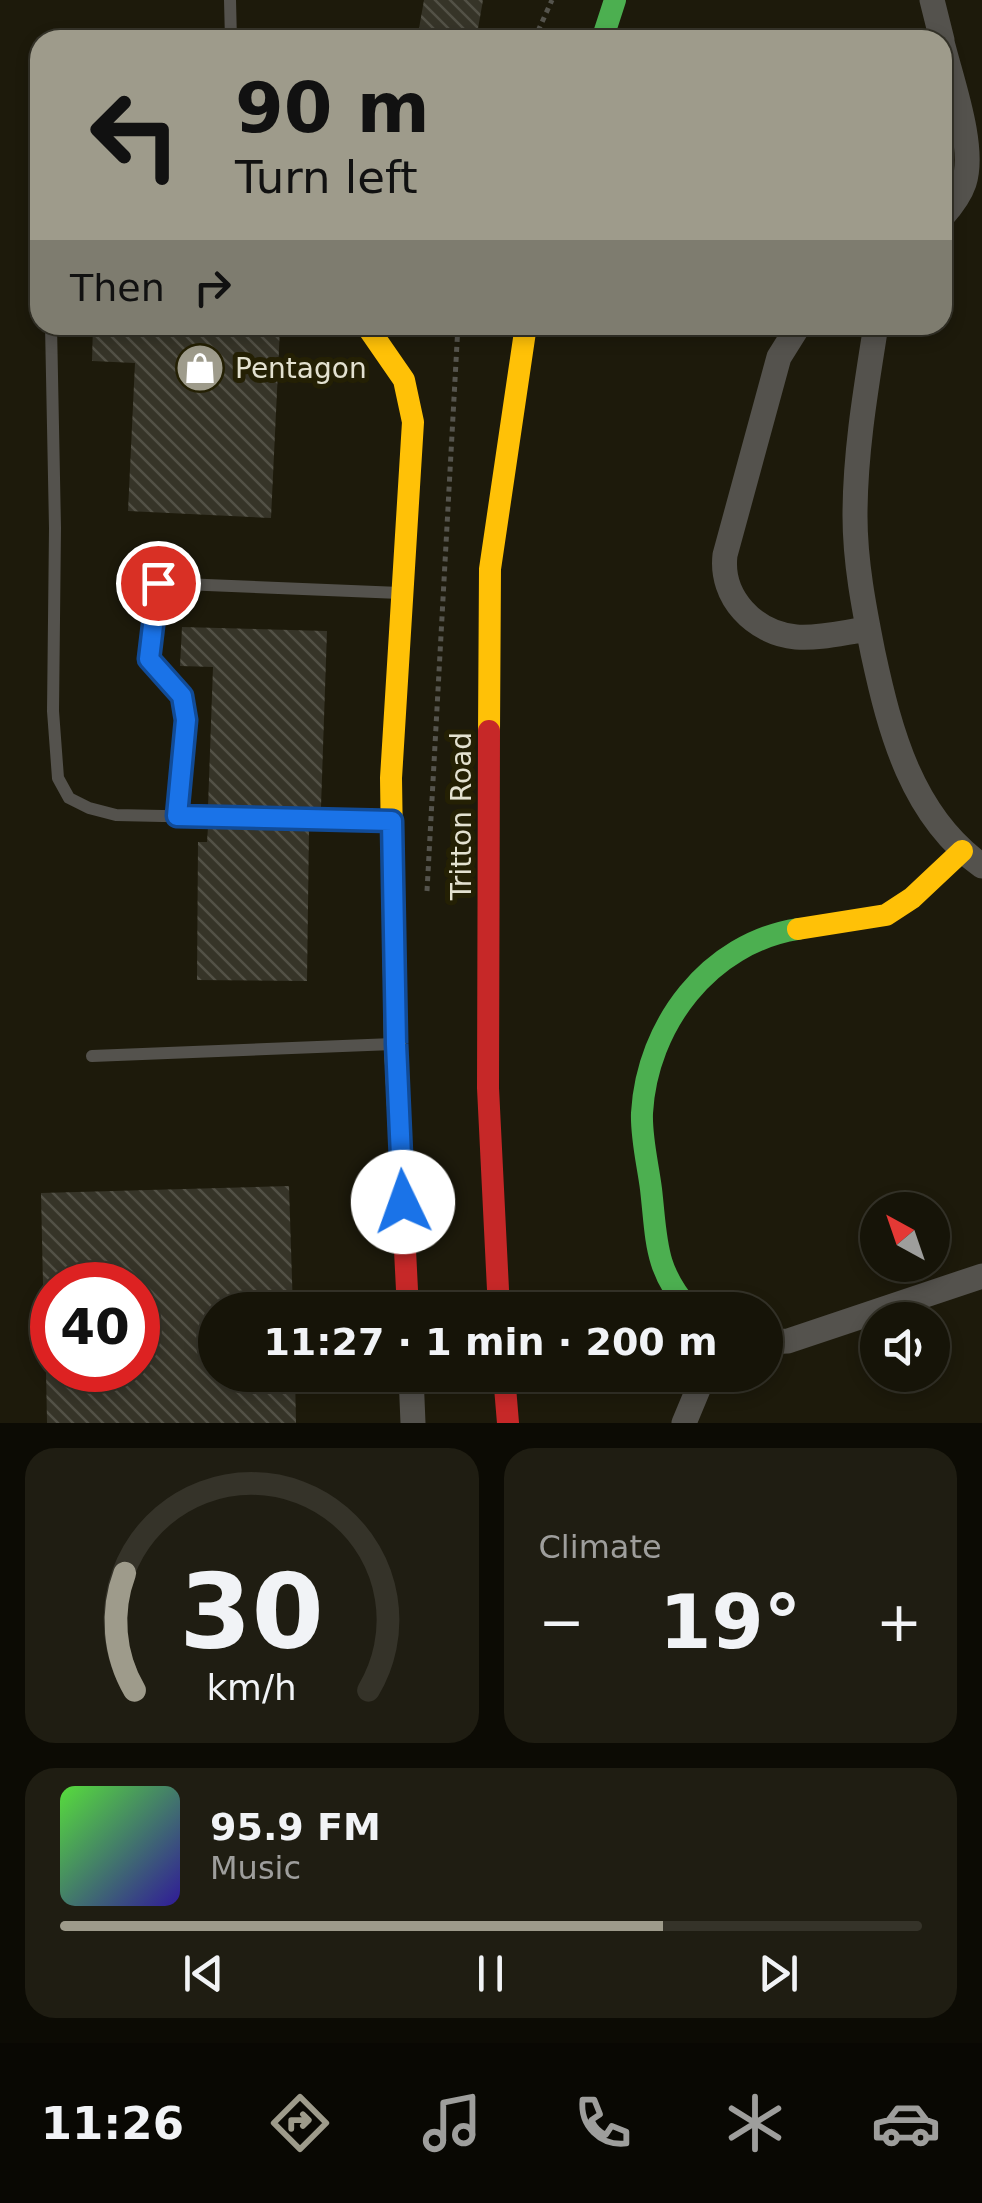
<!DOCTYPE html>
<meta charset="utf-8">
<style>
:root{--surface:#161408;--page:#1f1d12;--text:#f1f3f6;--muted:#9e9e9c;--line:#353329;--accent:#9e9b8b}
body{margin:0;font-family:"DejaVu Sans",sans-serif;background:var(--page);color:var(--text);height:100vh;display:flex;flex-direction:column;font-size:38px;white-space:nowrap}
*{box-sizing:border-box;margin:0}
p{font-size:32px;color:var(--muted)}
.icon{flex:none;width:55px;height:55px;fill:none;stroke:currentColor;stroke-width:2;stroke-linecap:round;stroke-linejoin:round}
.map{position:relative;height:1423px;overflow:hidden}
.side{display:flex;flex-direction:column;gap:25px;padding:25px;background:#0c0b04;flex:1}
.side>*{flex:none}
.guide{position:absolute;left:30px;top:30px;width:922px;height:305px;border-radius:30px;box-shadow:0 5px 15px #0003,0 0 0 2px var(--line);background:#9e9b8b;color:#111;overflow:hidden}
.needle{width:65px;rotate:320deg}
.buttons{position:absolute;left:860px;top:1192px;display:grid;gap:20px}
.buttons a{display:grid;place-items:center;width:90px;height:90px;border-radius:50%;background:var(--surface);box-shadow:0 5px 15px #0003,0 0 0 2px var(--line);font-size:50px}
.speed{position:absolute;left:30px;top:1262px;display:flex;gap:20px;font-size:50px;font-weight:700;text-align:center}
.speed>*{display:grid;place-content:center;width:130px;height:130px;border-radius:50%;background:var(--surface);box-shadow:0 5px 15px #0003,0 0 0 2px var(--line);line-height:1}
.speed .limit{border:15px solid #d22;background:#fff;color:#111}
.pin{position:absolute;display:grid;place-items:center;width:85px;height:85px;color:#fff;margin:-42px;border:5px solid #fff;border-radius:50%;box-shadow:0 2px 10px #0007}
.me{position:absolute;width:110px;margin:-55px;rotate:357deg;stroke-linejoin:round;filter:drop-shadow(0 0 8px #0008)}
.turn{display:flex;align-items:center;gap:35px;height:210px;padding:0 40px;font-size:45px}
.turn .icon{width:130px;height:130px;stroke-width:2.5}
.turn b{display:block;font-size:70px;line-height:85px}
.then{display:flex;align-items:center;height:95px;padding:0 40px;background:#0003;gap:20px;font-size:38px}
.big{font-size:75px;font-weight:700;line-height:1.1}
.side .tile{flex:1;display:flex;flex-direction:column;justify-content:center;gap:15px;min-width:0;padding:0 35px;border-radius:30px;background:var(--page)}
.side .dial{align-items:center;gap:0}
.dial svg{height:260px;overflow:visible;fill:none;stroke:var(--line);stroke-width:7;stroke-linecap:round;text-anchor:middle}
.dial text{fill:var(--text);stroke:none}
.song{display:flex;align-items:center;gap:30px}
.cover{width:120px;height:120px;border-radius:15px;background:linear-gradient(135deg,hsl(110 70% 55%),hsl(250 70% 35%))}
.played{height:10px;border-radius:5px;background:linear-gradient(90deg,var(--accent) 70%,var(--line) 70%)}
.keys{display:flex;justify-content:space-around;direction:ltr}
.heat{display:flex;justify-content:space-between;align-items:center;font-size:55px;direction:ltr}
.side .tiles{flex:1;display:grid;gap:25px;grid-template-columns:1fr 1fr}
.tile:last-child{grid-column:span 2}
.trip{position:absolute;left:198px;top:1292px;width:585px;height:100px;border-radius:50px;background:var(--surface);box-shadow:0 5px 15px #0003,0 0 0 2px var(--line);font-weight:700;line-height:100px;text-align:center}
.tab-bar{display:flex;height:160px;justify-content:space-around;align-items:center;background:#090803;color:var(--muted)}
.tab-bar .icon{width:70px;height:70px}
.tab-bar .active{color:var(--accent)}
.tab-bar b{font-size:45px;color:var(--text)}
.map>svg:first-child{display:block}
.building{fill:url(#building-back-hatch)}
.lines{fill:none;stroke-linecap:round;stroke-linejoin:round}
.path{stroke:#55544d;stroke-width:5;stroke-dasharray:5 5;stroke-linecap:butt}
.lane{stroke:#54524d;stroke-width:12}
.street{stroke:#54524d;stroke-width:25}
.fast{stroke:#4caf50;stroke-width:22}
.slow{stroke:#ffc107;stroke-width:22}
.jam{stroke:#c62828;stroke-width:22}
.route-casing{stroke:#114b97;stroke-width:25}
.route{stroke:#1a73e8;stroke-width:18}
.labels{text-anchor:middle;stroke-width:10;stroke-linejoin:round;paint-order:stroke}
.poi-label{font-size:28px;fill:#e3e1d0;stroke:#242004;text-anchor:start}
.street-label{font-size:28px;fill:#e3e1d0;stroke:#242004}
</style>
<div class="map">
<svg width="982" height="1423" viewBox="0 0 982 1423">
<defs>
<pattern id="building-back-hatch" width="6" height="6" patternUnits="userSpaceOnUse" patternTransform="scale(2.5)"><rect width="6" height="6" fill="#363428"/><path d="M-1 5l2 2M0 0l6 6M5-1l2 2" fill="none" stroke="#535146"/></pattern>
</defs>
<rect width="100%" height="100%" fill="#1d1a0b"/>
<path class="building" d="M424,0H483L476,40H417Z
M93,325L280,328L271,518L128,511L135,363L92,361Z
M182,627L327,631L321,807H208L213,667L180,666Z
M208,827L309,829L307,981L197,980L198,842H207Z
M289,1186L293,1310H215V1375H295L296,1423H47L46,1370H138V1285H43L41,1193Z"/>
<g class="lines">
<path class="path" d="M534,40L552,0
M427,891L458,325"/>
<path class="lane" d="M230,0L231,40
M51,325L55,528L53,711L58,778L69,798L89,808L116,815L389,821
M177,816L187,720L182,696L149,659L158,583L400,593
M92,1056L393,1044"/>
<path class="street" d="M932,0L942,40
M942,42C951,79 976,147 964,183C960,195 950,208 942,217
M799,325L779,357L725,555C720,597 754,633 796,637C819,639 845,632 868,629
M876,325C866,388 855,452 855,516C855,562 864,608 873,653C890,732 912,816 982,866
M765,1342L788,1341L982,1276
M411,1375L413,1423
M684,1423L704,1375"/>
<path class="fast" d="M602,40L615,0
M690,1310C654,1269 657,1241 651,1189C648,1165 641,1138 642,1113C647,1025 709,943 798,929"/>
<path class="slow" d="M366,325L404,380L413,422L391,778L395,1044L401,1170
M489,731L490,569L526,325
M798,929L886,915L912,898L962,851"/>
<path class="jam" d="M489,731L488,1088L499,1310
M401,1170L408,1310
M504,1375L508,1423"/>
</g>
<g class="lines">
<g class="route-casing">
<path id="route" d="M158,583L149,659L182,696L186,720L177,816L392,821L396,1044L403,1202"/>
</g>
<use href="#route" class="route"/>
</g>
<defs>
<g id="shop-disc" transform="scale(2.5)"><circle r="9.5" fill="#9e9b8b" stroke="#242004"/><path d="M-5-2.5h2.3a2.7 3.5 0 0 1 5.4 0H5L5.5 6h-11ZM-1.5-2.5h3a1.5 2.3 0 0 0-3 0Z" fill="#fff"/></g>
</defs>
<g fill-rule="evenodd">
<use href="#shop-disc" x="200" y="368"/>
</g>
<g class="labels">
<g class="poi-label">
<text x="235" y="378">Pentagon</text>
</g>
<g class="street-label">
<text transform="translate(461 816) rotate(-90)" y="10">Tritton Road</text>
</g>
</g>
</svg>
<div class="buttons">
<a><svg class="needle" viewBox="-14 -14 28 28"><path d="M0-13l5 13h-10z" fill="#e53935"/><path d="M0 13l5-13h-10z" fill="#9e9e9c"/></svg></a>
<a><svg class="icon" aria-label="sound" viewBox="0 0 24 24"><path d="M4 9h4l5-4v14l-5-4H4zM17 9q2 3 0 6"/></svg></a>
</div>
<div class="speed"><div class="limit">40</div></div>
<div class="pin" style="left:158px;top:583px;background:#d93025"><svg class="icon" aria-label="arrive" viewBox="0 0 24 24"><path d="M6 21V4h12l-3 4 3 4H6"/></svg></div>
<svg class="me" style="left:403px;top:1202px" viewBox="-20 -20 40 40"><circle r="19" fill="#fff"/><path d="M0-13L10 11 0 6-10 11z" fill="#1a73e8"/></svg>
<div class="trip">11:27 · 1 min · 200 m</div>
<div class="guide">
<div class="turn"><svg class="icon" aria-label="left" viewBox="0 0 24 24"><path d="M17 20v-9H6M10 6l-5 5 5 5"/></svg><div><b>90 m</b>Turn left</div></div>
<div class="then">Then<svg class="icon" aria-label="right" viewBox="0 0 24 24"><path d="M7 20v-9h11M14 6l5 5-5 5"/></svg></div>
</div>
</div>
<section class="side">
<div class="tiles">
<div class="tile dial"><svg viewBox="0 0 100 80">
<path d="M14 69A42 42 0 1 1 86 69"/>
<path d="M14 69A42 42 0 0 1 11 33" stroke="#9e9b8b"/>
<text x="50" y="56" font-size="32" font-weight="700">30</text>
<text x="50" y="72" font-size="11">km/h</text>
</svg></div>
<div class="tile"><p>Climate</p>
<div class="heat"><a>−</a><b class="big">19°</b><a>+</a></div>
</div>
<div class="tile">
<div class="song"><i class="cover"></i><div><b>95.9 FM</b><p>Music</p></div></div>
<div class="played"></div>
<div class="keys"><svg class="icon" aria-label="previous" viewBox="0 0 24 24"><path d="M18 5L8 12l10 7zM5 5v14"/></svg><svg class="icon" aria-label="pause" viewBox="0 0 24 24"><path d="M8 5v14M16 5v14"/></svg><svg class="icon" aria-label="next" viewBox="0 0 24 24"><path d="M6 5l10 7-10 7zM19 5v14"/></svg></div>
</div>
</div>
</section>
<nav class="tab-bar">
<b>11:26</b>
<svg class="icon active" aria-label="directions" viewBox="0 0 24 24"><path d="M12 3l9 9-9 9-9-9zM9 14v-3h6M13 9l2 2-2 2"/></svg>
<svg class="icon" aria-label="music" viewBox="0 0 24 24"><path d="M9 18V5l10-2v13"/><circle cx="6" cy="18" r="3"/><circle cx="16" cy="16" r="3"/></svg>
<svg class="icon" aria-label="phone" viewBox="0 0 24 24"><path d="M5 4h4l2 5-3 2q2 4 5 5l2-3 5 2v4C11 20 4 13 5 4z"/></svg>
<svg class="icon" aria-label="climate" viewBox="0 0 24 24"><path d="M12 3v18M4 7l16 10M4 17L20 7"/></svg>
<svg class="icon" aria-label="car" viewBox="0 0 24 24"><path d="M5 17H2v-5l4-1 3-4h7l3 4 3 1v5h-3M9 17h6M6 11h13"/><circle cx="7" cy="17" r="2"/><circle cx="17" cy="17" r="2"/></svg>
</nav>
